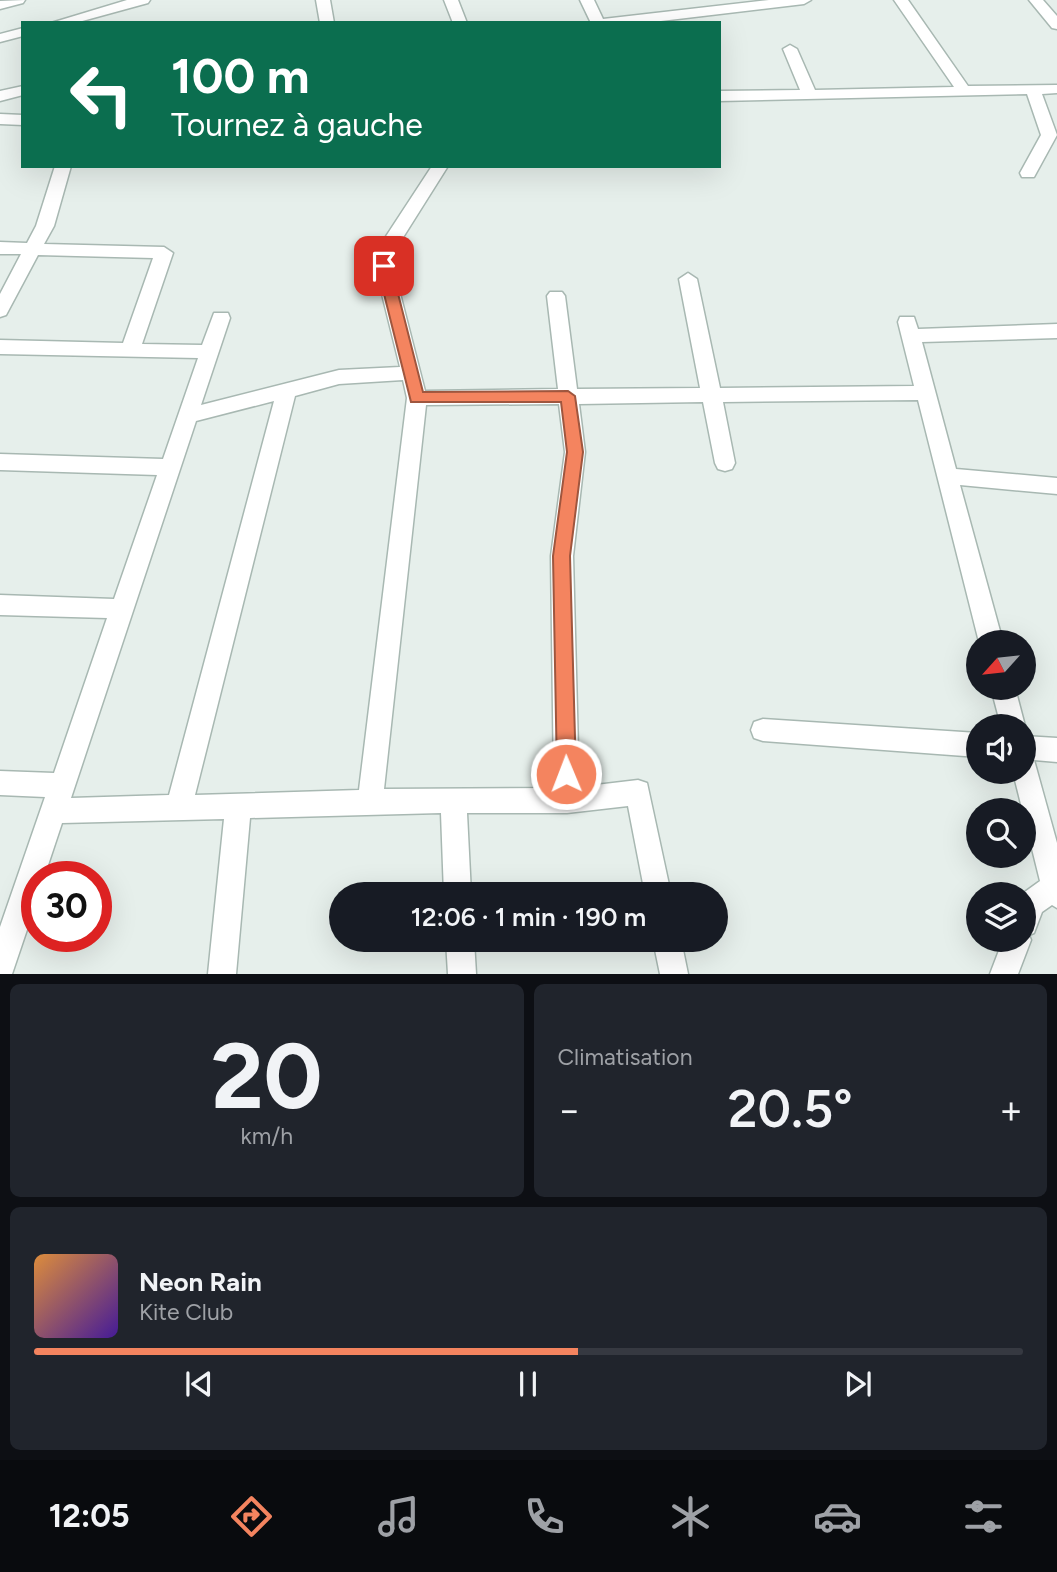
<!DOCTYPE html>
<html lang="fr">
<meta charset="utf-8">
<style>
:root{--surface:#171b24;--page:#20242c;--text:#f1f3f6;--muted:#9ea1a6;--line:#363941;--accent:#f4845f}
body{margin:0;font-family:Figtree,sans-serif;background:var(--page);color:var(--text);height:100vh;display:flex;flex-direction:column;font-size:26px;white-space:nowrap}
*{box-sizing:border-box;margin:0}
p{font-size:23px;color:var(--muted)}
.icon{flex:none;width:38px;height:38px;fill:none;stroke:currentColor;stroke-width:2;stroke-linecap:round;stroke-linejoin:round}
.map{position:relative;height:974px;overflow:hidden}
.side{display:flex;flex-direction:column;gap:10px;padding:10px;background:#0d0f14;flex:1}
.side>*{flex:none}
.top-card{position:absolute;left:21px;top:21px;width:700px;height:147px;border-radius:0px;box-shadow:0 7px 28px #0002;background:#0b6e4f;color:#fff;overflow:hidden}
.needle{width:46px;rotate:243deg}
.buttons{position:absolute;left:966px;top:630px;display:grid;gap:14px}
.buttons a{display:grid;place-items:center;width:70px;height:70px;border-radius:50%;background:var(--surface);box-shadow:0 7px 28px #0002;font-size:35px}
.speed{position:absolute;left:21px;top:861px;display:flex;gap:14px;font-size:35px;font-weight:700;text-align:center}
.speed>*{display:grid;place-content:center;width:91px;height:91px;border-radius:50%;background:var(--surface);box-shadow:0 7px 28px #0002;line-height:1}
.speed .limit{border:10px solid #d22;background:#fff;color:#111}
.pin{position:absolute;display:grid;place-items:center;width:60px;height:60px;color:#fff;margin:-30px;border-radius:14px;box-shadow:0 4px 10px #0006}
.me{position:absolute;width:77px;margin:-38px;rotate:359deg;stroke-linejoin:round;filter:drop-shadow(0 0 5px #0008)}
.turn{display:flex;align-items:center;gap:24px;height:147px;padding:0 35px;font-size:32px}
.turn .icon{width:91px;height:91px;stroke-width:2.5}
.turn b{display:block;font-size:49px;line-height:60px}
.big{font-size:52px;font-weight:600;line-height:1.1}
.side .card{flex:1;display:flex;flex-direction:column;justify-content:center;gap:10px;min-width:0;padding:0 24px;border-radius:10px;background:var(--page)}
.side .dial{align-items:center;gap:0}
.dial b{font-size:91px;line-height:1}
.song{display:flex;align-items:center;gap:21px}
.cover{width:84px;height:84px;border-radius:10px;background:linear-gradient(135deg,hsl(30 70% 55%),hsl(260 70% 35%))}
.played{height:7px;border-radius:4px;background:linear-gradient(90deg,var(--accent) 55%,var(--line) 55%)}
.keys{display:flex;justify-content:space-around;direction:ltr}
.heat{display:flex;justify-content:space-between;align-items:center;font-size:38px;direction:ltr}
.side .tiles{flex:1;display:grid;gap:10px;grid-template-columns:1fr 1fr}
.card:last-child{grid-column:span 2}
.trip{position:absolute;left:329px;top:882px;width:399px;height:70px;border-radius:35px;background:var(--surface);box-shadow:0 7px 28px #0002;font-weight:600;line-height:70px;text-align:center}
.tabs{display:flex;height:112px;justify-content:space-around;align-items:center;background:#090b0e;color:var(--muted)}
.tabs .icon{width:49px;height:49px}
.tabs .current{color:var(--accent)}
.tabs b{font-size:32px;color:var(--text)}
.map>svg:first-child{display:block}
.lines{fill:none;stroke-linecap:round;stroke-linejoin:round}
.minor-casing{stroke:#a8b8b2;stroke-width:3}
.minor{fill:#fff;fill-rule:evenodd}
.route{fill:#f4845f;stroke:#9f563e;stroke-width:2}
</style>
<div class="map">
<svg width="1057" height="974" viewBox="0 0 1057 974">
<rect width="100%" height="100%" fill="#e6efeb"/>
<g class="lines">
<g class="minor-casing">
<path id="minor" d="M25,0L23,3L0,9V1Z
M127,0H150L148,3L75,23H51Z
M316,0H330L334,23H320Z
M444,0H458L467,23H453Z
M580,0H594L603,19L769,0H811L804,4L644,23H591Z
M894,0H908L968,86L1057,85V93L1042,94L1057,135L1034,177H1022L1020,173L1041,135L1027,94L719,101V91L800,90L783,49L790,45L797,49L815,90L954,87Z
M1029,0H1043L1057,16V29L1052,28Z
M23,28V36L0,42V34Z
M23,86V95L0,101V91Z
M0,114L23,115V125L0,124Z
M55,166H71L54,226L44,244L164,247L173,253L142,344L202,345L214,313H228L230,318L201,405L339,370L400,367L375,266L379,247L432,166H448L397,247L393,266L425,391L558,389L547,296L550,292H562L565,296L577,389L700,388L679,279L688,273L697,279L720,388L914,386L898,322L900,317H914L918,329L1057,324V338L922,342L956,469L1057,478V494L960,485L1003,642H979L918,400L723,402L735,463L732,469L725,471L718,469L715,463L703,402L579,404L585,452L573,556L579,787L638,780L647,783L671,894H645L628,806L567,813H467L471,894H444L441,813L250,818L236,974H208L224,819L62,823L44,877H37V900L12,974H0V927L45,797L0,795V771L54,773L107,618L0,615V595L114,599L157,475L0,470V454L163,459L198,358L0,354V340L123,343L153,258L38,255L6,315L0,317V294L21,254H0V242L27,243L36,226ZM403,380L407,398L359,790L195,795L295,396L339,384ZM274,401L169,795L71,798L196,421ZM559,404L565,452L551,556L554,788L384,789L426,405Z
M991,688H1015L1025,726L1024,729V726H1001Z
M763,719L978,733V757L763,741L754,738L751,730L754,722Z
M1024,736L1057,738V762L1034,760L1057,843V908L1052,905L1042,912L1034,933L1029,935L1031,940L1018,974H990L1003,940H1024L1022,894L1040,881L1013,772H1024Z
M446,940H474L476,974H448Z
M653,940H681L688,974H660Z"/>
</g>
<use href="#minor" class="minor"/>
</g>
<path class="route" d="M384,261L391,266L423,392L568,391L575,396L583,452L570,556L576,774L573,780L566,783L560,780L557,774L553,556L567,452L561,402H411L377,266Z"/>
</svg>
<div class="buttons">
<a><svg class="needle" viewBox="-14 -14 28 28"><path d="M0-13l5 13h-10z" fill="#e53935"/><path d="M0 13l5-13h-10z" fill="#9ea1a6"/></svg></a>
<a><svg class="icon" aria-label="sound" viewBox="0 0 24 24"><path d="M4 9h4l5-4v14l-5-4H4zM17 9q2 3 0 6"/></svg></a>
<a><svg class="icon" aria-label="search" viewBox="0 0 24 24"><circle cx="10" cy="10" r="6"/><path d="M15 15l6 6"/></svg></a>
<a><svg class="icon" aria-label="layers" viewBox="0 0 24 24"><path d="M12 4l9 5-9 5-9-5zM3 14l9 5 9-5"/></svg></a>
</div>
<div class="speed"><div class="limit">30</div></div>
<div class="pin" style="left:384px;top:266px;background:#d93025"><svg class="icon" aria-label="arrive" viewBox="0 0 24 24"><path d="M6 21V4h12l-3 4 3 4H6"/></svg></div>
<svg class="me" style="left:566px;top:774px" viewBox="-20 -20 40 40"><circle r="17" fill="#f4845f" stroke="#fff" stroke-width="3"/><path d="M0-11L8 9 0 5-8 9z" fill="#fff"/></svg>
<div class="trip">12:06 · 1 min · 190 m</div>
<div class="top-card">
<div class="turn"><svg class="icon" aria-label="left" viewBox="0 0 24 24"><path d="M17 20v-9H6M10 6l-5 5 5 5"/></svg><div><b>100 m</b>Tournez à gauche</div></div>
</div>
</div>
<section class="side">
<div class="tiles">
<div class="card dial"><b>20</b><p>km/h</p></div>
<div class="card"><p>Climatisation</p>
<div class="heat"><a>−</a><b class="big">20.5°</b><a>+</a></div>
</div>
<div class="card">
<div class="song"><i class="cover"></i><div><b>Neon Rain</b><p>Kite Club</p></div></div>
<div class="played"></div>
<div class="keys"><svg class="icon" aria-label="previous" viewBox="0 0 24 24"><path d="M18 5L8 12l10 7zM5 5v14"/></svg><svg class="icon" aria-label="pause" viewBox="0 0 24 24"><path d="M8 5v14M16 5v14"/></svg><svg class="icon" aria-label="next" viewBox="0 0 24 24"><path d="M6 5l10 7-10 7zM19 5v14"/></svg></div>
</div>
</div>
</section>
<nav class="tabs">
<b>12:05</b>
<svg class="icon current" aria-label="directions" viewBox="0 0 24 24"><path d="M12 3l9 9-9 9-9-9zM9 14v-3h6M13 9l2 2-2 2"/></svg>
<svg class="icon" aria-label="music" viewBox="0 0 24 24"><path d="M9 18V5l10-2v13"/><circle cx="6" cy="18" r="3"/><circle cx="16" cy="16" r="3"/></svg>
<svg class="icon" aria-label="phone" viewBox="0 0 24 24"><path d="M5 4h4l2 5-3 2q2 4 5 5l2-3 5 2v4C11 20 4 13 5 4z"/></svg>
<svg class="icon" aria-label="climate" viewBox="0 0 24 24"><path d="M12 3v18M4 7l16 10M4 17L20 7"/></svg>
<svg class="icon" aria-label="car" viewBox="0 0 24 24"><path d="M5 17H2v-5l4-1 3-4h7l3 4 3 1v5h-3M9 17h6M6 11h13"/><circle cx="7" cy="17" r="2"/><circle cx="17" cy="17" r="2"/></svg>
<svg class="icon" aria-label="filters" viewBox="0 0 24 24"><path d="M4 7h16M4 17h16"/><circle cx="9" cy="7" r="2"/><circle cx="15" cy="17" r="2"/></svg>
</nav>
